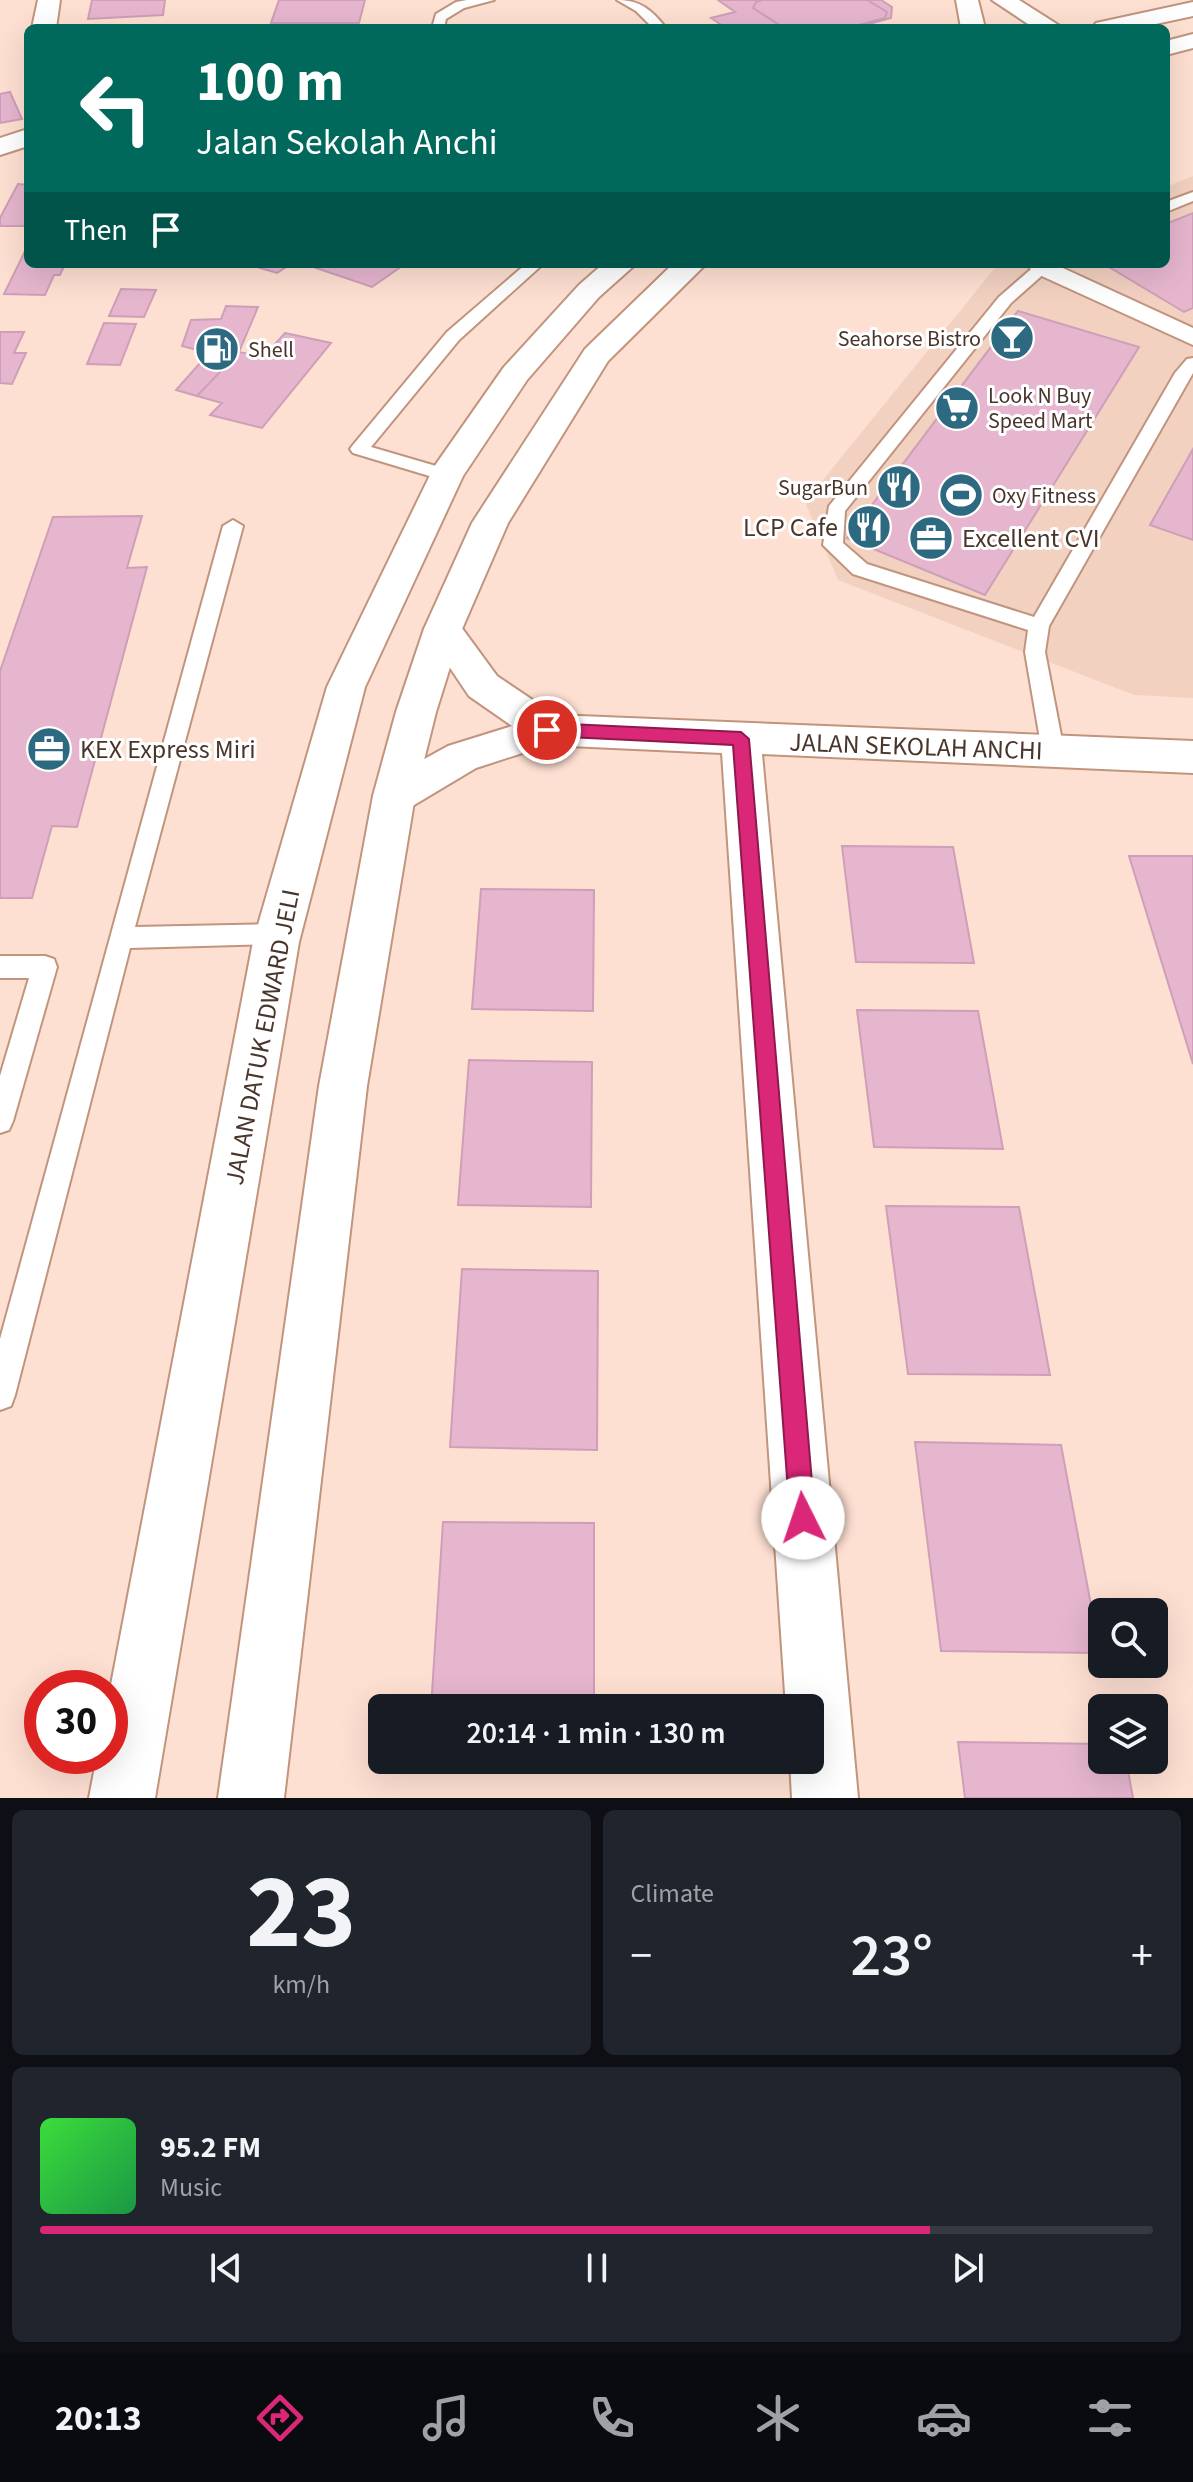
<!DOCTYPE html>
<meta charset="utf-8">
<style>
:root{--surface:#171b24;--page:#20242c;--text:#f1f3f6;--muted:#9ea1a6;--line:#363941;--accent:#db2777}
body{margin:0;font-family:"Source Sans 3",sans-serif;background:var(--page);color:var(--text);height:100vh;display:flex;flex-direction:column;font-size:30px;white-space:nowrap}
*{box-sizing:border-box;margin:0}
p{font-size:26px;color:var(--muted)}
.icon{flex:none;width:44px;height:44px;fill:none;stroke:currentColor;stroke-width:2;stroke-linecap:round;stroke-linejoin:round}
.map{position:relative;height:1798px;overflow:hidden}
.panel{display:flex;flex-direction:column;gap:12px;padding:12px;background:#0d0f14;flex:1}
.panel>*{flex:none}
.top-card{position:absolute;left:24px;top:24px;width:1146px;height:244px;border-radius:12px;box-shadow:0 8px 32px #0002;background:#00695c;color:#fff;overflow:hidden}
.buttons{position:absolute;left:1088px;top:1598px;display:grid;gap:16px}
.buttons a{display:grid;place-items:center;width:80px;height:80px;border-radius:12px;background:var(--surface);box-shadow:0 8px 32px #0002;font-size:40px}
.speed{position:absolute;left:24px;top:1670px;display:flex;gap:16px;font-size:40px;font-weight:700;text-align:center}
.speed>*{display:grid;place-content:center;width:104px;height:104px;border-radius:50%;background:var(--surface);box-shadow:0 8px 32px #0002;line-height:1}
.speed .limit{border:12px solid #d22;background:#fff;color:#111}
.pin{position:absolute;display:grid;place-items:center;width:68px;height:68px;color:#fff;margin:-34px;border:4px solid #fff;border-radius:50%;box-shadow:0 2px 8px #0007}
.me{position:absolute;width:88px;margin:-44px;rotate:356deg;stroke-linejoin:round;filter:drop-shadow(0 0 6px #0008)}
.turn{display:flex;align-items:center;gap:28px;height:168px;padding:0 40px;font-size:36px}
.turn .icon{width:104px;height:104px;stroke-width:2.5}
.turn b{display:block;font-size:56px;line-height:68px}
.then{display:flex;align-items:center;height:76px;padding:0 40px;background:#0003;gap:16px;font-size:30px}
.big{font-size:60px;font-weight:600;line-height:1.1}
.panel .widget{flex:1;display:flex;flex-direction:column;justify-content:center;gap:12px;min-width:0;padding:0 28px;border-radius:12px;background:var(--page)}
.panel .dial{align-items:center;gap:0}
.dial b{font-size:104px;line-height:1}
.song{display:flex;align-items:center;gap:24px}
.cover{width:96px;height:96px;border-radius:12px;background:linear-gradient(135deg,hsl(120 70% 55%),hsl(140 70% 35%))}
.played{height:8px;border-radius:4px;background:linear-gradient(90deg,var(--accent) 80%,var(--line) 80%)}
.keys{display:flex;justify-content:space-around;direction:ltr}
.heat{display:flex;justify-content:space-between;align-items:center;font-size:44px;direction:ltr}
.panel .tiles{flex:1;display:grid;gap:12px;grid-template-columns:1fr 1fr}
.widget:last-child{grid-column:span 2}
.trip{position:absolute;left:368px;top:1694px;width:456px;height:80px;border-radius:12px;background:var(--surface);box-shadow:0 8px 32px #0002;font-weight:600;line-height:80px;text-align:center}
.tabs{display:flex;height:128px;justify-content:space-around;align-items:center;background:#090b0e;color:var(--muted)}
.tabs .icon{width:56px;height:56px}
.tabs .on{color:var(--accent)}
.tabs b{font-size:36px;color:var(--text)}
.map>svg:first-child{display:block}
.built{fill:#f2d1c1}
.building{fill:#e6b6ce;stroke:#ce9fb7;stroke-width:2}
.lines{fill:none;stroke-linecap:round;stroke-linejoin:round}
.service-casing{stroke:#c1947e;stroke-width:4}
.pedestrian-casing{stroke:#c1947e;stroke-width:4}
.minor-casing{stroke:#c1947e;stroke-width:4}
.tertiary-casing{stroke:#c1947e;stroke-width:4}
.service{fill:#fff;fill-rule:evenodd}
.pedestrian{fill:#fff;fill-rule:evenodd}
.minor{fill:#fff;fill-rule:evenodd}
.tertiary{fill:#fff;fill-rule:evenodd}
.route{fill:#db2777;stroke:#8e194d;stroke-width:2}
.labels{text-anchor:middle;stroke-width:6;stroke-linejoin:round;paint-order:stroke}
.far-poi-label{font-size:22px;fill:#49352c;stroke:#fff;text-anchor:start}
.poi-label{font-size:26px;fill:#49352c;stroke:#fff;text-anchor:start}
.street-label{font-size:26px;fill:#49352c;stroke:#fff}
</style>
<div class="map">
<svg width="1193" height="1798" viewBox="0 0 1193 1798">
<rect width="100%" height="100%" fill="#fee0d2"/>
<path class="built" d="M1193,176V698L1134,695L838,580L805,502L998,264H1166V187Z"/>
<path class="building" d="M92,0H165L163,15L88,19Z
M279,0H365L359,23H271Z
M718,0H881L892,7L891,18L854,28H726L711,18L735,12Z
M763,0H867L887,12L885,18L848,28H784L753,8L756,2Z
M10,92L22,119L0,123V94Z
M18,184L28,185V226H0V218Z
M1193,213V308L1184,312L1104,264H1166V224Z
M26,249L28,264H65L60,275H54L45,295L4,294Z
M246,264H291L277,273Z
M322,264H405L372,287L316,268Z
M121,289L156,290L144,317L109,316Z
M226,306L258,307L239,352L197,396L176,390L209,353L182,346L191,320L221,319Z
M1018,311L1139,347L985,595L847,538Z
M104,323L136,324L120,365L87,364Z
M0,332H24L14,353H26L12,384L0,383Z
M285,333L331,343L262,428L210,415L222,403L197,396L239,352L263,357Z
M1193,449V540L1150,525Z
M142,516L127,568L147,567L77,827L52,826L32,898H0V671L53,517Z
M842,846L953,847L974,963L856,962Z
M1129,856H1193V1064Z
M481,889L594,890L593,1011L472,1009Z
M857,1010L978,1011L1003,1149L874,1147Z
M469,1060L592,1062L591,1207L458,1205Z
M886,1206L1019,1207L1050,1375L908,1374Z
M462,1269L598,1271L597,1450L450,1447Z
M915,1442L1061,1445L1100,1653L941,1651Z
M443,1522L594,1523V1708H431Z
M958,1742L1102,1744V1760H1126L1133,1798H965Z"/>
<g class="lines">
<g class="service-casing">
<path id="service" d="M467,0H494L464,8L446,19L444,28H432L436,14L456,2Z
M617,0C640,0 652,10 666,28H653L636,11Z
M1193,192V201L1166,212V202Z
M526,264H543L459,340L371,447L453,471L455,475L453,479L446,481L353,453L350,449L353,445L447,332Z
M1037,264H1055L1011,303L845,511L843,543L867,564L1034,617L1175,373L1187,359L1193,358V373L1049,626L1045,652L1064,751L1061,757L1053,759L1045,757L1042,751L1025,652L1028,630L853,574L823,545L829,506L999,297Z
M233,520L243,526L135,927L278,924L287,927L290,934L287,941L278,944L130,948L15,1395L11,1406L0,1410V1339L223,526Z
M0,956H45L54,959L57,967L13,1121L9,1130L0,1133V1076L29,978H0Z"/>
</g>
<g class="pedestrian-casing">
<path id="pedestrian" d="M1031,264H1054L1193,328V345L1033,272L1029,267Z"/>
</g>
<g class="minor-casing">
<path id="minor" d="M38,0H60L56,28H32Z
M28,129V146L0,155V138Z
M443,616L456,620L497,676L555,715L1193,741V773L762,754L858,1798H792L790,1760H810V1708H786L722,753L547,745L476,768L409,808L394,812L379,808L373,796L379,784L448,746L512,726L469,696L430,638L424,629L430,620Z"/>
</g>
<g class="tertiary-casing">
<path id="tertiary" d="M956,0H978L985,28H961Z
M992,0H1019L1063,28H1034Z
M1193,2V16L1137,28H1092L1096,23Z
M1193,34V48L1166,55V41Z
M603,264H636L599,297L527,380L463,476L365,687L299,942L155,1798H89L97,1756H110V1690L253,942L327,687L434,467L504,367L579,285Z
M673,264H706L608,361L508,523L462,629L436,712L415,796L367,1086L284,1798H218L319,1086L373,796L396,712L424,629L472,523L585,349Z"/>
</g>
<use href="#service" class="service"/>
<use href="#pedestrian" class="pedestrian"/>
<use href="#minor" class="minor"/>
<use href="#tertiary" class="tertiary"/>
</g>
<path class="route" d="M547,723L741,732L749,739L815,1518L811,1526L803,1530L794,1526L790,1518L733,745L547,736L538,730Z"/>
<defs>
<g id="bar-disc" transform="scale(2.3)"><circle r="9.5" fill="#2d6981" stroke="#fff"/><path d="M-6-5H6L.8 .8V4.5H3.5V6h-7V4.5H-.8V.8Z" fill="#fff"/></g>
<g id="fuel-disc" transform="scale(2.3)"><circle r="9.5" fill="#2d6981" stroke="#fff"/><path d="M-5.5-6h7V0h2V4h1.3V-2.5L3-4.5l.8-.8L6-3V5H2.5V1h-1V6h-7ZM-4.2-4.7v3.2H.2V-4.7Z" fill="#fff"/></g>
<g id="supermarket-disc" transform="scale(2.3)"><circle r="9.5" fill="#2d6981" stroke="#fff"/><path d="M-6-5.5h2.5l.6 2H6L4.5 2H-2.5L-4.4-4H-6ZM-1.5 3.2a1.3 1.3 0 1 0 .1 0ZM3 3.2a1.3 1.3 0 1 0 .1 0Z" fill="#fff"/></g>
<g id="restaurant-disc" transform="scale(2.3)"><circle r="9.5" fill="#2d6981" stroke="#fff"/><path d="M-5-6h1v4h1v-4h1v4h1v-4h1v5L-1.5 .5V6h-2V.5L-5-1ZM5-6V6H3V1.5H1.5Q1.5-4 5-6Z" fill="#fff"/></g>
<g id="stadium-disc" transform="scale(2.3)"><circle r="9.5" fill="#2d6981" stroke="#fff"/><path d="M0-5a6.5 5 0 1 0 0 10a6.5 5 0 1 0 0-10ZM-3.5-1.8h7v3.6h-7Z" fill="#fff"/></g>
<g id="office-disc" transform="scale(2.3)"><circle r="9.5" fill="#2d6981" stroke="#fff"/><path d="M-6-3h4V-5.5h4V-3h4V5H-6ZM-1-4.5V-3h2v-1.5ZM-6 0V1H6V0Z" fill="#fff"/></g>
</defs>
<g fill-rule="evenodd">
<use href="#bar-disc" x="1012" y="338"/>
<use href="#fuel-disc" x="217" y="349"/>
<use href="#supermarket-disc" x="957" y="408"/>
<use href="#restaurant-disc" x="899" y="487"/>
<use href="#stadium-disc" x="961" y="495"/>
<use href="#restaurant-disc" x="869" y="527"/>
<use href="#office-disc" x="931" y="538"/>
<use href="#office-disc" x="49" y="749"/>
</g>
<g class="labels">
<g class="far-poi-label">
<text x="981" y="346" text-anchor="end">Seahorse Bistro</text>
<text x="248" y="357">Shell</text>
<text x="988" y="403">Look N Buy<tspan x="988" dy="25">Speed Mart</tspan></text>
<text x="868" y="495" text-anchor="end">SugarBun</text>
<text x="992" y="503">Oxy Fitness</text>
</g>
<g class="poi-label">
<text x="838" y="536" text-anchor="end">LCP Cafe</text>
<text x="962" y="547">Excellent CVI</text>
<text x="80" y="758">KEX Express Miri</text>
</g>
<g class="street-label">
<text transform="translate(916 746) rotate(2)" y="9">JALAN SEKOLAH ANCHI</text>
<text transform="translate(262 1037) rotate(-79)" y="9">JALAN DATUK EDWARD JELI</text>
</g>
</g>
</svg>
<div class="buttons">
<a><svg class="icon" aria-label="search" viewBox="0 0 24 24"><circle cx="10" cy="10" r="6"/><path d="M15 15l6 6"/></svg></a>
<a><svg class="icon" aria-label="layers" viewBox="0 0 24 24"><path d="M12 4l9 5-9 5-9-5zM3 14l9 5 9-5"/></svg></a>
</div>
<div class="speed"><div class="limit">30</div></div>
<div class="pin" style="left:547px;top:730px;background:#d93025"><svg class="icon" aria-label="arrive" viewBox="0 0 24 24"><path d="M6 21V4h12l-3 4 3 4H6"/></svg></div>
<svg class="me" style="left:803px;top:1518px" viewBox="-20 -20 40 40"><circle r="19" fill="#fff"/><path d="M0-13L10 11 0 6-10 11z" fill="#db2777"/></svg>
<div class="trip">20:14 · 1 min · 130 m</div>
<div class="top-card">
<div class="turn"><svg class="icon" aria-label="left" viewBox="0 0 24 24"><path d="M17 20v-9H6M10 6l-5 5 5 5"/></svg><div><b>100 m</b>Jalan Sekolah Anchi</div></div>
<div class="then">Then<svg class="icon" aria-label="arrive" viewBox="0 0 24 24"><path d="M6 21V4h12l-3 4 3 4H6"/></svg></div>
</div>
</div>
<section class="panel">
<div class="tiles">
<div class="widget dial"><b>23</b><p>km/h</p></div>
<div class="widget"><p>Climate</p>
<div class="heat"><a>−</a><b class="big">23°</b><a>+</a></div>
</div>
<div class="widget">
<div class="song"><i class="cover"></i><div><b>95.2 FM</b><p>Music</p></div></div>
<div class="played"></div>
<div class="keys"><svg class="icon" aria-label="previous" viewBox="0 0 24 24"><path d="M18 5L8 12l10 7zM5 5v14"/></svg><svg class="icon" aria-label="pause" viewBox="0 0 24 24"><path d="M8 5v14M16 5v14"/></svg><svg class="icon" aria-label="next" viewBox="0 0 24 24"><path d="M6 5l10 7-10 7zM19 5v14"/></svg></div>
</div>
</div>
</section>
<nav class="tabs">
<b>20:13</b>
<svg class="icon on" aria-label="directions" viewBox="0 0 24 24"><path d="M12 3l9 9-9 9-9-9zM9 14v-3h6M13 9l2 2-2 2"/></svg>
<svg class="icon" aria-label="music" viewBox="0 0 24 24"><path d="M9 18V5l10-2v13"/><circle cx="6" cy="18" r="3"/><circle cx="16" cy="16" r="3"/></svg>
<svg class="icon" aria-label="phone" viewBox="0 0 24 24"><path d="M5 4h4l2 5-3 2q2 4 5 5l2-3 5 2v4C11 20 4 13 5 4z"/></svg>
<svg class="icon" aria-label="climate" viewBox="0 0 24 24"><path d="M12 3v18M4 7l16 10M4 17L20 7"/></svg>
<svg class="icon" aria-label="car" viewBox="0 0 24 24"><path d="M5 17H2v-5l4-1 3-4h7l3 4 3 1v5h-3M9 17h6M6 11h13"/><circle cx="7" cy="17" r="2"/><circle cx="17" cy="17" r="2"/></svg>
<svg class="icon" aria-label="filters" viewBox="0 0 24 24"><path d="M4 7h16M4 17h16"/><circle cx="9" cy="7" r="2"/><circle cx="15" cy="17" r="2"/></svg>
</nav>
